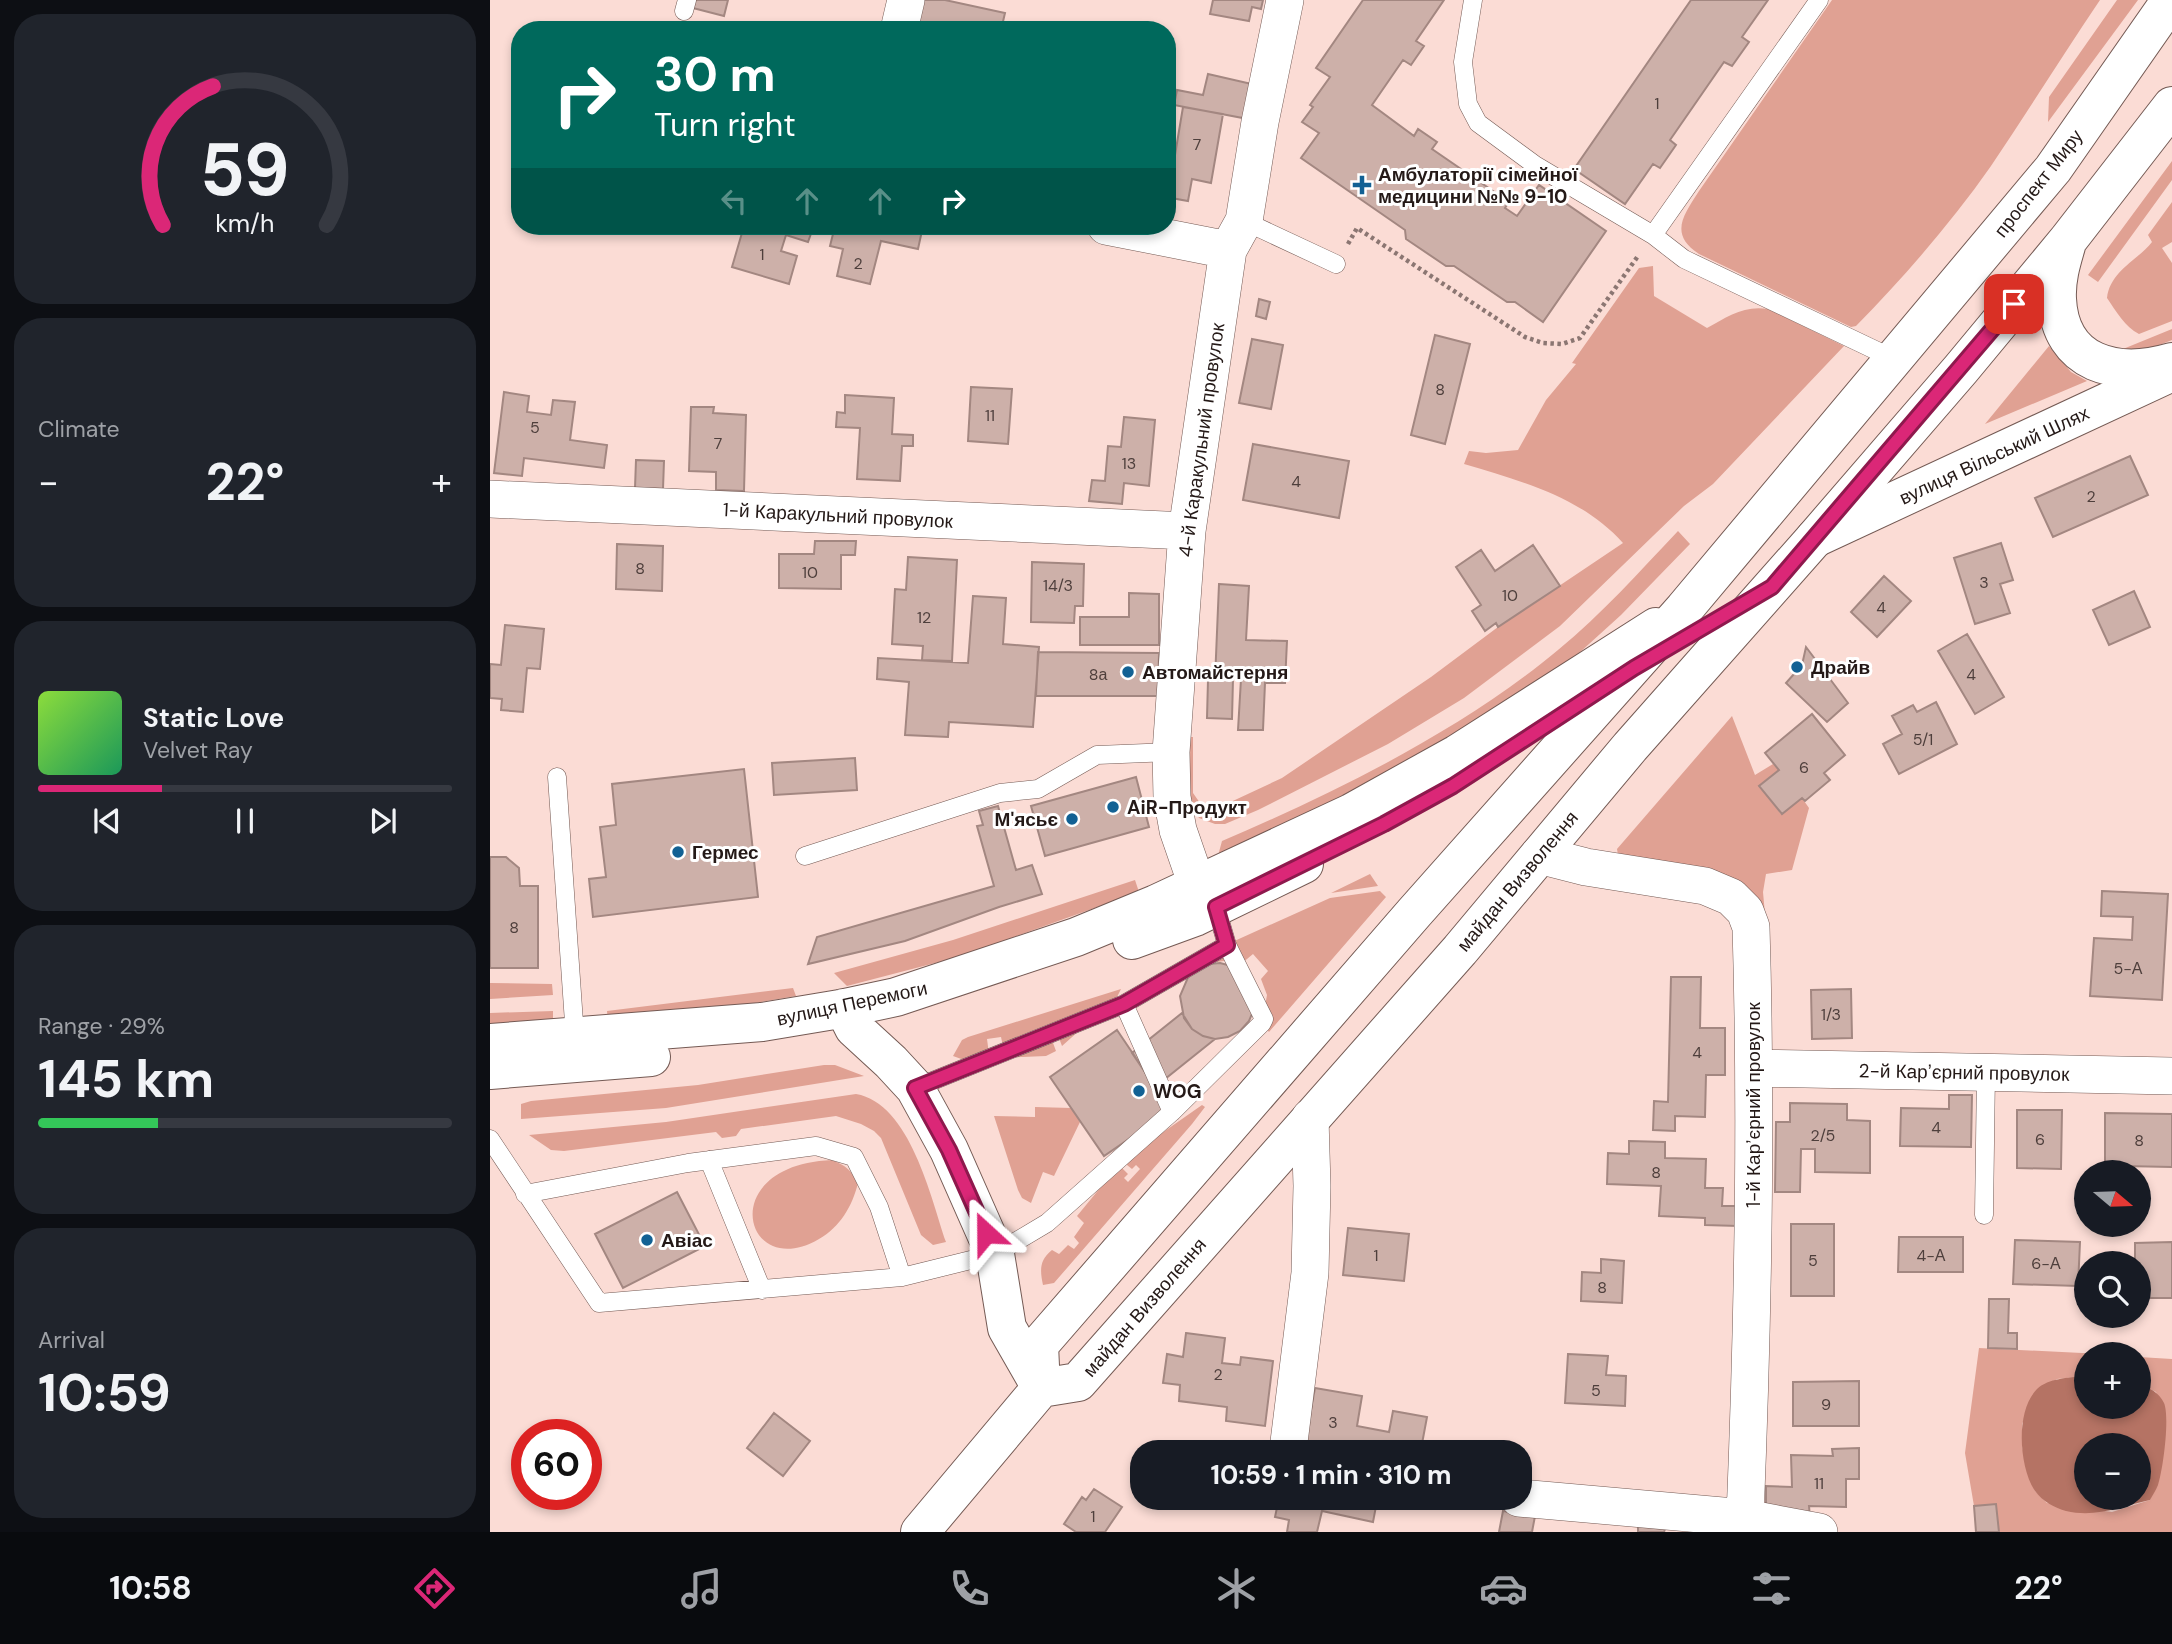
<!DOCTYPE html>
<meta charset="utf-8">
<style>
:root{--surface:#171b24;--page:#20242c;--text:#f1f3f6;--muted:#9ea1a6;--line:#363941;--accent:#db2777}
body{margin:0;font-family:"DM Sans",sans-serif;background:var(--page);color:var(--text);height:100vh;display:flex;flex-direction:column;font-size:26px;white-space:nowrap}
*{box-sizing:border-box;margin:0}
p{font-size:23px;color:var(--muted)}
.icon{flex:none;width:38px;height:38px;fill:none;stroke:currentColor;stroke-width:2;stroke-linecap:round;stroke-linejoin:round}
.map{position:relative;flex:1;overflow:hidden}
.side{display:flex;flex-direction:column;gap:14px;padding:14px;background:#0d0f14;width:490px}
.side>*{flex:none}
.guide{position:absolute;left:21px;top:21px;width:665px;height:214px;border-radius:28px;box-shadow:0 4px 10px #0003;background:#00695c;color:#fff;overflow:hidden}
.needle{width:46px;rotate:109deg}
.tools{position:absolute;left:1584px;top:1160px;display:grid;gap:14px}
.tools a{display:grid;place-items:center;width:77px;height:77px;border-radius:50%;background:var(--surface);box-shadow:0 4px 10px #0003;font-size:35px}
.speed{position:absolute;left:21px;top:1419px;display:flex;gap:14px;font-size:35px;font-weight:700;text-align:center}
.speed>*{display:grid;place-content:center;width:91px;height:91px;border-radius:50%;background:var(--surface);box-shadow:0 4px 10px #0003;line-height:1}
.speed .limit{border:10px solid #d22;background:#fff;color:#111}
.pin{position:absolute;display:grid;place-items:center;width:60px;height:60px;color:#fff;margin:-30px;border-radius:14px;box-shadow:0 4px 10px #0006}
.me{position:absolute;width:77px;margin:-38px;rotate:336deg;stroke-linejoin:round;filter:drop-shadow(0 0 5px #0008)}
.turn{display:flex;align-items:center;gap:24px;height:147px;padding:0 28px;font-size:32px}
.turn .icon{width:91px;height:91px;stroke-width:2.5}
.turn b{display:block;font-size:49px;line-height:60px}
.lanes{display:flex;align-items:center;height:66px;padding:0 28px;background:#0003;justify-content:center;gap:35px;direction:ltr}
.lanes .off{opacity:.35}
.big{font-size:52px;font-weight:700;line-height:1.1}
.side .tile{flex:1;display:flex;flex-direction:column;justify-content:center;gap:10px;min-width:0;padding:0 24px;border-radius:28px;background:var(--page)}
.side .dial{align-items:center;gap:0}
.dial svg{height:182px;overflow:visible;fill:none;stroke:var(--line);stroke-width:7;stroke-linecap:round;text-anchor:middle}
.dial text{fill:var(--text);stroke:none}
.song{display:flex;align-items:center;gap:21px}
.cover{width:84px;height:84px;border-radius:10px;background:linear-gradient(135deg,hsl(90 70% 55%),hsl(150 70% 35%))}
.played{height:7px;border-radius:4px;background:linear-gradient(90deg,var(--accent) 30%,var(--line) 30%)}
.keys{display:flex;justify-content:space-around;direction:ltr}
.heat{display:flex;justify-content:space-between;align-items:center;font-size:38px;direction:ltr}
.charge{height:10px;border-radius:5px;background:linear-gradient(90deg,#34c759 29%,var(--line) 0)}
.trip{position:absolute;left:640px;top:1440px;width:402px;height:70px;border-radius:28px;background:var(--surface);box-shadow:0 4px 10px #0003;font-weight:700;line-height:70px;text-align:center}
.tabs{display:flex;height:112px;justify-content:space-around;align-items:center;background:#090b0e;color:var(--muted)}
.tabs .icon{width:49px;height:49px}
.tabs .selected{color:var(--accent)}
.tabs b{font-size:32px;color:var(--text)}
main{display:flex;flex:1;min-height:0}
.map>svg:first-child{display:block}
.green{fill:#e0a193}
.water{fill:#b57364;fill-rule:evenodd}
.building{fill:#cdb0a9;stroke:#a38781;stroke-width:2}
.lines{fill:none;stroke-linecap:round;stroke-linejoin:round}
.service-casing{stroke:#745a54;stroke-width:19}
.minor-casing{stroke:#745a54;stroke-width:38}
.tertiary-casing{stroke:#745a54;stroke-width:40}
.primary-casing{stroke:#745a54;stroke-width:40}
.path{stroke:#8b7672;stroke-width:4.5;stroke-dasharray:3.5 3.5;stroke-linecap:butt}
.service{stroke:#fff;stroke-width:18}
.minor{stroke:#fff;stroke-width:37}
.tertiary{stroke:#fff;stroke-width:38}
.primary{stroke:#fff;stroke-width:38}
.route-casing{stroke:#8e194d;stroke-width:18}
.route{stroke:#db2777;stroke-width:12}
.poi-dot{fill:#126194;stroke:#fff;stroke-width:2.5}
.labels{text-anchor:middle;stroke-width:6;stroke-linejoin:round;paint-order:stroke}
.number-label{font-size:16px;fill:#4e3f3c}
.poi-label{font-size:19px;font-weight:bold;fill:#241917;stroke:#fff;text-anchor:start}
.street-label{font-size:19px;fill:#241917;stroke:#fff}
</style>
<main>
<section class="side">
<div class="tile dial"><svg viewBox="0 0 100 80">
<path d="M14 69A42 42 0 1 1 86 69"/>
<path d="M14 69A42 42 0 0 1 36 8" stroke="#db2777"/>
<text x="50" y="56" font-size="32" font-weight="700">59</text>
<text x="50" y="72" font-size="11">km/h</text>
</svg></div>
<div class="tile"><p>Climate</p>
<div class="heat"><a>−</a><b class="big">22°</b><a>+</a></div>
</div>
<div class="tile">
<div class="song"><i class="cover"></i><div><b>Static Love</b><p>Velvet Ray</p></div></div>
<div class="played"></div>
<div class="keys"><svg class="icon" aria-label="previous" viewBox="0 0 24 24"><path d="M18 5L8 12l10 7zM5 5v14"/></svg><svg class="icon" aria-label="pause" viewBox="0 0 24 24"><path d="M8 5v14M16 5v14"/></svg><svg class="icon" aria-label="next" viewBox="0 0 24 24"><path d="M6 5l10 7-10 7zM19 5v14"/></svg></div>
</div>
<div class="tile"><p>Range · 29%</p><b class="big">145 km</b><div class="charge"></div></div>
<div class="tile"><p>Arrival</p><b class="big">10:59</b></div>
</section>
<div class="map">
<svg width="1682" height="1532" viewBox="0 0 1682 1532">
<rect width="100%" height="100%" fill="#fbdcd5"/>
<path class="green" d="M1342,0H1610C1573,55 1538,111 1501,166C1461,223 1415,276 1366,326L1361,327L1209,254C1179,234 1193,216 1209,191Z
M1627,0H1648L1558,122L1559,97Z
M1682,161V180L1608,282L1598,275Z
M1682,202V242L1672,248L1682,263V321L1649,334C1635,327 1626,311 1617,298C1620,271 1648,260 1662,242L1658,235Z
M1163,266L1164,296L1217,328C1237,317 1254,305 1278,309L1354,346L1223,484L1194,506L1070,626L974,698L898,744L768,810L735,824H725L709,818L697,800V737H703V793L717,813L792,778L941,677L1008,627L1133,543C1092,497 1031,481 974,464L979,451L996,453L1028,450L1056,400L1086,364L1082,363L1149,268Z
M1682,329V340L1654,351L1633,355V349Z
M1559,346L1581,372L1597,381L1495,424Z
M1188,531L1200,544L1131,615L1078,663L987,731L726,863L732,841C845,793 974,729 1068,650C1112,614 1149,572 1188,531Z
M1242,716L1265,775L1283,764L1289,770L1269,786L1291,814L1312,798L1319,808L1302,870L1276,874L1273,892L1277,937L1128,855L1127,849Z
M880,874L888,886L841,893Z
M645,880L649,892L468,957L357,986L344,973L463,940Z
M890,891L896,897L779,1032L772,1023L777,995L771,979L778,971L763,954L751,964L741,960L720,963L709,957L840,898Z
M0,983L62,984L63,995L0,999Z
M303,988L306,996L229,1009L118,1023L117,1011Z
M631,989L627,997L572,1046L566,1030L559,1032L566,1051L556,1056L510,1058L514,1051L511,1037L497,1039L499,1054L474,1060L463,1056L472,1040L478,1037Z
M63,1011V1027L0,1030V1013Z
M334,1065H345L374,1076L176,1108L31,1119V1104L41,1101L208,1085Z
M366,1094C420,1103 441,1198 456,1242L443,1245L431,1235L391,1138L384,1131L371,1124L346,1116L251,1129L246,1136L232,1138L226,1132L74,1151L61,1150L39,1135L176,1122Z
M712,1105L715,1107L702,1124L564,1283L553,1285C550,1271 549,1260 562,1250L569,1254L578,1245L584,1249L589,1243L584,1237L594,1223L587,1216L629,1165L638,1174L634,1178L638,1182L650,1169L646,1165L642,1169L632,1161Z
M545,1107L581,1108L590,1122L564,1176L553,1172L541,1203L532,1198L528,1190L504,1116L545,1117Z
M342,1160C355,1165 361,1170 368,1183C362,1207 350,1227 329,1239C254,1283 223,1165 342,1160Z
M1489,1348L1612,1354H1596V1376L1567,1379L1548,1389L1532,1424V1447L1545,1491L1557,1503L1622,1512L1660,1500L1676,1423L1666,1392L1649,1383V1357L1682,1359V1532H1509L1506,1504L1484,1506L1475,1453Z"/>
<path class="water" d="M1593,1376H1596V1407H1648L1649,1383C1659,1388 1669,1392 1674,1403C1680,1417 1673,1470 1668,1485C1666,1490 1662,1496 1660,1500C1631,1506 1607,1518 1576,1511C1565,1508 1552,1501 1545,1491C1529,1467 1525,1411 1547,1389C1559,1378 1578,1378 1593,1376ZM1596,1446H1648V1498H1596Z"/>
<path class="building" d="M201,0H238L234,16L199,7Z
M432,0H455L515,13L511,30H425Z
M723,0H773L771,9L762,7L759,21L720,14Z
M873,0H954L926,41L934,46L921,65L913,60L882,105L924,136L928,129L947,142L942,149L1019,202L1015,208L1027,216L1049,185L1116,231L1053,322L1025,302H1017L964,266H956L916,239L915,230L811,158L829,133L812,122L823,107L820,105L840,77L826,68Z
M1201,0H1278L1252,37L1259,42L1242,66L1234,62L1180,140L1186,145L1170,168L1163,164L1135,204L1084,169Z
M718,74L766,85L758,119L684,105L687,90L713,95Z
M693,107L733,114L721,183L702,179L698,201L681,198L678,216L677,173H682Z
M254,226L323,228L318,242L296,235L291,251L307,256L299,284L242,267Z
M345,226H433L428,249L391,241L380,284L347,276L353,249L340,246Z
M769,299L780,302L776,319L766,316Z
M945,335L980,344L955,444L921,435Z
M762,339L793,345L781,409L749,403Z
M481,387L522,389L518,444L478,441Z
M14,392L39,396L37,412L61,415L63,400L85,402L80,440L117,445L114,468L34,458L32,476L4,473Z
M355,395L404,398L402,434L423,435V446H412L410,481L367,479L370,428L346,427L347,412L355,413Z
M201,407H224L223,413L256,415L254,491L226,490V472L199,471Z
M634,417L665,420L659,486L634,483L632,504L599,501L602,480L615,481L618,446L631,447Z
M763,444L859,461L849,518L753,500Z
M1640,456L1658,495L1563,537L1545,498Z
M146,460L174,461L173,489L145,488Z
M325,541H366L365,555H351V589L289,588V554H324Z
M1511,543L1523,580L1510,584L1520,613L1485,624L1464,558Z
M127,544L173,546L172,591L126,589Z
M1043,545L1070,586L1008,627L1006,623L995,631L982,611L991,605L966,567L991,550L1005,571Z
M418,557L467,560L462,661L432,660L433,646L402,644L405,589L416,590Z
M542,562L594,564L593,606H585L584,623L541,622Z
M1394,576L1421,601L1387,637L1361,612Z
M729,584L759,586L756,640L797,641L795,683H775L773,730H748L751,679H743L742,719L717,718L718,680H725Z
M1644,591L1660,627L1619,645L1603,610Z
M639,593L669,594V645H590V617H639Z
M483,596L516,598L513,644L549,647L543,727L459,722L458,737L415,735L419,682L387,679L388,658L478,663Z
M15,625L54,629L50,669L37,668L33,712L11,710L12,699L0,698V664L11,665Z
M1477,634L1514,697L1485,714L1448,651Z
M1316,647L1358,703L1337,722L1296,683L1312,665Z
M548,652L669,653L668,696H546Z
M1446,702L1467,744L1409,774L1393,744L1412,734L1402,716L1423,705L1427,712Z
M1322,714L1355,755L1334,773L1340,780L1315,801L1312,798L1292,814L1269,786L1289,770L1275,753Z
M365,758L367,790L284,795L282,763Z
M254,769L268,897L103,917L99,879L116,877L110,827L126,825L122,784Z
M646,777L659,827L555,856L541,806Z
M508,806L526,870L542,865L552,894L509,907L415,941L318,964L327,937L504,886L487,826L493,825L489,811Z
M0,857H16L29,868L30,886H48V968H0Z
M1612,891L1678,894L1672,1000L1600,996L1604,938L1642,940L1643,917L1611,916Z
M730,963L742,966L764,1009L759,1021L750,1031L738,1037L725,1039L713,1036L702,1029L694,1018L690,996L699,975L719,964Z
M1181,977H1211L1210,1028H1235V1075H1216L1215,1117L1185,1116V1131L1163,1130L1164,1101L1178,1102Z
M1361,989L1362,1038L1322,1039L1321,990Z
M692,1013L702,1029L713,1036L725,1039L665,1087L642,1053Z
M627,1030L681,1110L614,1156L560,1077Z
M1459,1095H1482L1481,1147L1410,1146L1411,1108L1459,1109Z
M1300,1103L1357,1104V1120L1380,1121V1173L1325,1172V1149H1311L1310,1192H1285L1286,1122H1300Z
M1527,1110H1572L1571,1169L1527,1168Z
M1615,1113L1682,1114V1167L1634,1166V1172H1615Z
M1139,1141L1175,1142V1158L1216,1159L1215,1188H1233L1232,1206H1248V1226L1215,1225V1218L1169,1216L1171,1186L1117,1184L1118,1153L1139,1154Z
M187,1192L215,1246L133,1288L105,1234Z
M1301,1224H1344V1296H1301Z
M858,1228L919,1234L914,1281L853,1275Z
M1409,1237H1473V1272H1408Z
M1525,1240L1590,1242L1588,1286L1523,1284Z
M1682,1242V1298H1648V1264H1645V1243Z
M1111,1259L1134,1261L1132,1303L1091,1301L1092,1272L1111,1273Z
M1499,1299H1519L1518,1333H1527V1349L1498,1348Z
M696,1333L735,1338L732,1363L750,1365L751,1357L783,1361L775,1426L736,1421L737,1407L689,1401L690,1385L673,1383L677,1354L693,1357Z
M1078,1354L1118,1356L1116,1375L1136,1376L1135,1406L1075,1403Z
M1369,1381V1426H1303V1382Z
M825,1388L872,1396L867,1426L899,1432L903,1411L937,1417L931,1449L918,1447L917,1452H847L814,1447Z
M284,1413L320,1441L293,1476L257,1448Z
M1369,1448V1479H1356V1507L1319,1506L1320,1517L1276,1512V1486L1302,1487L1301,1455L1343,1456L1342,1449Z
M604,1489L632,1507L615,1532H586L574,1524L592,1497L596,1500Z
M789,1498L803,1500L804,1498H875L887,1501L883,1522L832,1511L827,1532H797L799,1520L785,1517Z
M1506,1504L1509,1532H1486L1484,1506Z
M1013,1511L1045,1516L1042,1532H1009Z
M1148,1526L1175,1529L1174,1532H1148Z"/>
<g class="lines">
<g class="service-casing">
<path id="service" d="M983,0L973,62L978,104L988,123L1045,165L1163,235L1194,259L1404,359
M194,11L197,0
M754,221L846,264
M1163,235L1329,0
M67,777L85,1037
M315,856L510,793L548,789L607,755L681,752
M634,1004L682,1112
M425,1088L634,1004L737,945
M0,1139L109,1303L412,1277L505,1254L557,1223L682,1112L772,1023L774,1019L737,945L726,907
M219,1160L272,1290
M35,1194L198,1163L326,1146L364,1157L389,1207L412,1277
M1494,1215L1496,1072"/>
</g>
<g class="minor-casing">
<path id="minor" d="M409,30L416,0
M616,226L738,250
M0,499L697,531
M1049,855L1096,867L1215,886L1241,897L1255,911L1261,927C1267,1124 1263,1321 1255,1518
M707,885L688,830L682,797L681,752L697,531L738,250L754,221L770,122L795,0
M1265,1068L1682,1076
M802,1452L799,1442L820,1273L822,1186L820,1118
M1029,1498L1255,1518L1329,1532"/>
</g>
<g class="tertiary-casing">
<path id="tertiary" d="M1325,538L1682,372"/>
</g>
<g class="primary-casing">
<path id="primary" d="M1576,246C1571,263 1566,280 1567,299C1570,365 1627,378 1682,362
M642,940L705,917L814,864
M354,1008L364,1028L401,1062L425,1088L459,1150L505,1254L517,1328L549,1384
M0,1043L272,1022L350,1009L406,997L586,937L666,904L861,813L967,754L1166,627
M0,1070L161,1057
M551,1388L549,1345L924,913L1194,609L1563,169L1681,0
M551,1388L588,1382L970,950L1140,747L1325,538L1471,369L1578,240L1682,106
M430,1532L551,1388"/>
</g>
<path class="path" d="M858,244L867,228L1035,337L1053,343L1072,344L1090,338L1148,256"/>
<use href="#service" class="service"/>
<use href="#minor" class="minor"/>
<use href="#tertiary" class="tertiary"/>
<use href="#primary" class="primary"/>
</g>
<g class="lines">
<g class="route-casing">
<path id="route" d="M496,1233L459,1150L425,1088L634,1004L737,945L726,907L894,824L963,786L1144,668L1282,587L1524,304"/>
</g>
<use href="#route" class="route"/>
</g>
<g class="poi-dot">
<path d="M868.5 174.5h7v7h7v7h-7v7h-7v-7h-7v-7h7z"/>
<circle cx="1307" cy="667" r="7"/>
<circle cx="638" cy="672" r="7"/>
<circle cx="623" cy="807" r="7"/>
<circle cx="582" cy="819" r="7"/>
<circle cx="188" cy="852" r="7"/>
<circle cx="649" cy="1091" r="7"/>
<circle cx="157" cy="1240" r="7"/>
</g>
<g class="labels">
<g class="number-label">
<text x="1167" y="109">1</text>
<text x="707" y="150">7</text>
<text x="272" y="260">1</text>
<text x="368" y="269">2</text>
<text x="950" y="395">8</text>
<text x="500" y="421">11</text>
<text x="45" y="433">5</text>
<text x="228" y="449">7</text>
<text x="639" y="469">13</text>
<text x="806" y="487">4</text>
<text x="1601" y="502">2</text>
<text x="150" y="574">8</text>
<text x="320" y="578">10</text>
<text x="1494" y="588">3</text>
<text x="568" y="591">14/3</text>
<text x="1020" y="601">10</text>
<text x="1391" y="613">4</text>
<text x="434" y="623">12</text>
<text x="608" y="680">8а</text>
<text x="1481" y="680">4</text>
<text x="1433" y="745">5/1</text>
<text x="1314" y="773">6</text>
<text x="24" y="933">8</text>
<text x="1638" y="974">5-А</text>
<text x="1341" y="1020">1/3</text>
<text x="1207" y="1058">4</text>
<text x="1446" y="1133">4</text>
<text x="1333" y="1141">2/5</text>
<text x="1550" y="1145">6</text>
<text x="1649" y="1146">8</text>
<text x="1166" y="1178">8</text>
<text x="886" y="1261">1</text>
<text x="1441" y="1261">4-А</text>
<text x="1323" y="1266">5</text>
<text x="1556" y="1269">6-А</text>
<text x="1112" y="1293">8</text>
<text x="728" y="1380">2</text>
<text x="1106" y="1396">5</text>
<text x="1336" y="1410">9</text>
<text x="843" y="1428">3</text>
<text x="1329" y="1489">11</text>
<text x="603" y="1522">1</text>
</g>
<g class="poi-label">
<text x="888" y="181">Амбулаторії сімейної<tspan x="888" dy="22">медицини №№ 9-10</tspan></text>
<text x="1321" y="674">Драйв</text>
<text x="652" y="679">Автомайстерня</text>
<text x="637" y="814">AiR-Продукт</text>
<text x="568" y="826" text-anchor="end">М'ясьє</text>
<text x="202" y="859">Гермес</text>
<text x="663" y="1098">WOG</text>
<text x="171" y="1247">Авіас</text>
</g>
<g class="street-label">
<text transform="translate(1548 183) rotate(-52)" y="7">проспект Миру</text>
<text transform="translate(711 440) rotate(-82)" y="7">4-й Каракульний провулок</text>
<text transform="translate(1504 455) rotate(-25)" y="7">вулиця Вільський Шлях</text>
<text transform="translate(348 515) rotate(3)" y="7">1-й Каракульний провулок</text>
<text transform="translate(1027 881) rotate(-50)" y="7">майдан Визволення</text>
<text transform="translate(362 1003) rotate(-12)" y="7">вулиця Перемоги</text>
<text transform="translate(1474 1072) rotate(1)" y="7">2-й Карʼєрний провулок</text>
<text transform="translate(1263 1105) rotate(-90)" y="7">1-й Карʼєрний провулок</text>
<text transform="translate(654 1307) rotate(-49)" y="7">майдан Визволення</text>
</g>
</g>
</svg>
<div class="tools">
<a><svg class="needle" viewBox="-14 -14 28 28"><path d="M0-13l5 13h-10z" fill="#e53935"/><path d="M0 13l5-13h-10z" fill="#9ea1a6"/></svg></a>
<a><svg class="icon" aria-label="search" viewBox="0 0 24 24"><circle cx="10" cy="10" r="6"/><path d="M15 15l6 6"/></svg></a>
<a>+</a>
<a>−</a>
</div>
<div class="speed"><div class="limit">60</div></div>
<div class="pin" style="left:1524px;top:304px;background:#d93025"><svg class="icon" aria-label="arrive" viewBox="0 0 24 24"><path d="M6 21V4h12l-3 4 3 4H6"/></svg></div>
<svg class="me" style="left:496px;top:1233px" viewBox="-20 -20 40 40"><path d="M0-17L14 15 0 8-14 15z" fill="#db2777" stroke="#fff" stroke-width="4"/></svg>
<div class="trip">10:59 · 1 min · 310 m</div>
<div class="guide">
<div class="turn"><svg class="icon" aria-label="right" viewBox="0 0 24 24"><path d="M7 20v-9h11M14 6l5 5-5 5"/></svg><div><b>30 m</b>Turn right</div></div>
<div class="lanes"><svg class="icon off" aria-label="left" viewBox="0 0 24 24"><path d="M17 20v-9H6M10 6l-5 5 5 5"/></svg><svg class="icon off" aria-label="ahead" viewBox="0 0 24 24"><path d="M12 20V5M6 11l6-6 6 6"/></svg><svg class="icon off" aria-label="ahead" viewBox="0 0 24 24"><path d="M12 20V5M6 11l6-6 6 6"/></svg><svg class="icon" aria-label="right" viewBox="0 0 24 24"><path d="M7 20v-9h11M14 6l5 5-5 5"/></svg></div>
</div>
</div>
</main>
<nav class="tabs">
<b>10:58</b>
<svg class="icon selected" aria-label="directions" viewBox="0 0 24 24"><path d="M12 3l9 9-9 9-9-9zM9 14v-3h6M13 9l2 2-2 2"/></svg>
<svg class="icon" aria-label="music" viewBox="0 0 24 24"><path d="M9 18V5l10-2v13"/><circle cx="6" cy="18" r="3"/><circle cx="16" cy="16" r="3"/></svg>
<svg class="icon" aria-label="phone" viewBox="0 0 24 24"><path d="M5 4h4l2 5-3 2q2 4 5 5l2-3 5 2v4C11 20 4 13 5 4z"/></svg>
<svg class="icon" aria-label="climate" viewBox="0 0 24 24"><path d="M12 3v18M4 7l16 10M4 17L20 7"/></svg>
<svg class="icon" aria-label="car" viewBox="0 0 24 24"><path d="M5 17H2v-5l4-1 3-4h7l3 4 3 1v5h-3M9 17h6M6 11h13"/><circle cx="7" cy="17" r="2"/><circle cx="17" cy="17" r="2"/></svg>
<svg class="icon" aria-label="filters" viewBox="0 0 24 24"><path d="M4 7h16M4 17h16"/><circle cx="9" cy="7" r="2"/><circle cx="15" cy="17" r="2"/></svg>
<b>22°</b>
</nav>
